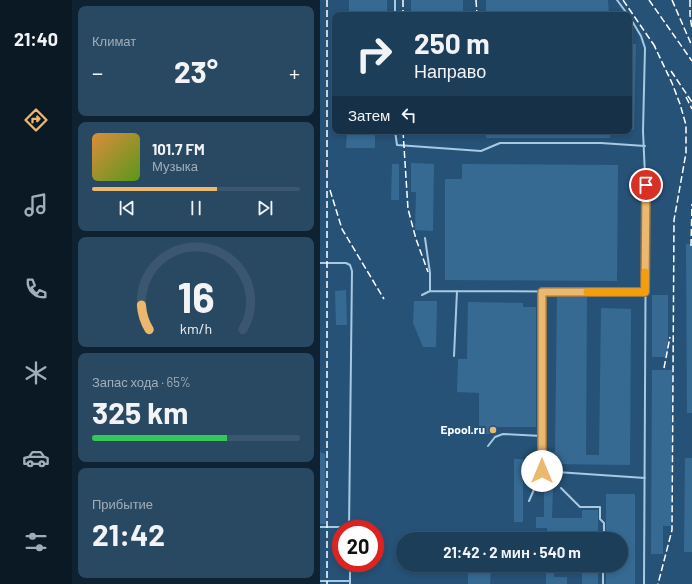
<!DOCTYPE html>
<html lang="ru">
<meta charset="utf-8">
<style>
:root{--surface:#1c3e59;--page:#294962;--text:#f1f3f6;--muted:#a0aeba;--line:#3a576f;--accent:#ebb86d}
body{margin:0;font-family:Barlow,sans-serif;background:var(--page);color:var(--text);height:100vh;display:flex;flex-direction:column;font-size:15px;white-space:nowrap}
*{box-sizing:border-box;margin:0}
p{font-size:13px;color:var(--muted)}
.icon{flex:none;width:22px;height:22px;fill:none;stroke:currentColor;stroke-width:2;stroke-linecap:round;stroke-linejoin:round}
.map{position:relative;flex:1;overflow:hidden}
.details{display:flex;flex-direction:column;gap:6px;padding:6px;background:#0f2231;width:248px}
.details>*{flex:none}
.banner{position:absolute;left:12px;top:12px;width:300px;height:122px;border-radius:8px;box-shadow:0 2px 6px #0003,0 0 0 1px var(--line);background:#1c3e59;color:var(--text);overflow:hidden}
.speed{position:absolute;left:12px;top:520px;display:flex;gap:8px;font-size:20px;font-weight:700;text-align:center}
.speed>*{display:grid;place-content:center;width:52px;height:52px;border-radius:50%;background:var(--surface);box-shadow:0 2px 6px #0003,0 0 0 1px var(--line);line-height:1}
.speed .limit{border:6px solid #d22;background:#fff;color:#111}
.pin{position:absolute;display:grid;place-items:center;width:34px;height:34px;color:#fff;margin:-17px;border:2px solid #fff;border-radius:50%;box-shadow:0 1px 4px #0007}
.me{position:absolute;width:44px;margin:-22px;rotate:0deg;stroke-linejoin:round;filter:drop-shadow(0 0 3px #0008)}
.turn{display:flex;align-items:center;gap:14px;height:84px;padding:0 16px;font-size:18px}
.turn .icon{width:52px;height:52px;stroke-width:2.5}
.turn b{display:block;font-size:28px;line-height:34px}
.then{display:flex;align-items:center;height:38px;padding:0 16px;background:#0003;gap:8px;font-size:15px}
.big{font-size:30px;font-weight:700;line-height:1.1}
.details .card{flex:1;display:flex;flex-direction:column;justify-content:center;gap:6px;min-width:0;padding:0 14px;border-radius:8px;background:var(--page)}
.details .dial{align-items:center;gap:0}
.dial svg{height:104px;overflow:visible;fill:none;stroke:var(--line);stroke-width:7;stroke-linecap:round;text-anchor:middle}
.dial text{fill:var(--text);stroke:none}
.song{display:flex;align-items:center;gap:12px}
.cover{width:48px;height:48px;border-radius:6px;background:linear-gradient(135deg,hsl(30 70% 55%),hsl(90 70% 35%))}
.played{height:4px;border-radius:2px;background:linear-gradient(90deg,var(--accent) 60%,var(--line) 60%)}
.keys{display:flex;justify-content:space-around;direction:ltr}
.heat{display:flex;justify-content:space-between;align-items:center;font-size:22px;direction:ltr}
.charge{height:6px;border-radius:3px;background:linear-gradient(90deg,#34c759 65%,var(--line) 0)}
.trip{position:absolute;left:76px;top:532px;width:232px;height:40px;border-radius:20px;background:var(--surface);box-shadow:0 2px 6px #0003,0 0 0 1px var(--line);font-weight:700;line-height:40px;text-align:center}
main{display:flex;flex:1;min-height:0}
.dock{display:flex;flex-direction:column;width:72px;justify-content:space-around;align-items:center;background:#0b1924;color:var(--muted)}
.dock .icon{width:28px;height:28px}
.dock .current{color:var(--accent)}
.dock b{font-size:18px;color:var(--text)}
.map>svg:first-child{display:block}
.building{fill:#366a93}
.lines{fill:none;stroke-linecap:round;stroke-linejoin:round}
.lane{stroke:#a7c9e2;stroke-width:2}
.rail{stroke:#fff;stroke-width:1.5;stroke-dasharray:7 3;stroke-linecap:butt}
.route-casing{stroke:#997847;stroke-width:10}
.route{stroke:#ebb86d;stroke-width:7}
.slow{stroke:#f59e0b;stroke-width:7}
.poi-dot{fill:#ebb86d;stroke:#265277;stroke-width:1.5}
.labels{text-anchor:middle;stroke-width:4;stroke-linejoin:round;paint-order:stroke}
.poi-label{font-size:12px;font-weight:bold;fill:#fff;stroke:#265277;text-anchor:end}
</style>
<main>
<nav class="dock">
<b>21:40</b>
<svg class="icon current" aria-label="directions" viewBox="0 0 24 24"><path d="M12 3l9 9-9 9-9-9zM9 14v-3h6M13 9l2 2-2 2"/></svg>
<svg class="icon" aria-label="music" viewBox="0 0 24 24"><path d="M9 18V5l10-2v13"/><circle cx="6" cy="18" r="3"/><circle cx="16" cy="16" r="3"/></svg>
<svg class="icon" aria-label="phone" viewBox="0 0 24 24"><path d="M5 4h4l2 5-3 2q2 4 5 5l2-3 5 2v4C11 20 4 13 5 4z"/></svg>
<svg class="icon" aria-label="climate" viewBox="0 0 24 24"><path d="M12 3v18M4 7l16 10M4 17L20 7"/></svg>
<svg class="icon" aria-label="car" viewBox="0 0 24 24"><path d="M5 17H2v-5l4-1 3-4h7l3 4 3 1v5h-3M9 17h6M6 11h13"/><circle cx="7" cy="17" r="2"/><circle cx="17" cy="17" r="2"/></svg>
<svg class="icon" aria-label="filters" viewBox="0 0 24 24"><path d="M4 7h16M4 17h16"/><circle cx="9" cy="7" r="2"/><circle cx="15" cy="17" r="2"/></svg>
</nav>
<section class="details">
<div class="card"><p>Климат</p>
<div class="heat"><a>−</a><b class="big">23°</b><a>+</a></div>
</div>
<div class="card">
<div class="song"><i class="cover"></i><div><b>101.7 FM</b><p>Музыка</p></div></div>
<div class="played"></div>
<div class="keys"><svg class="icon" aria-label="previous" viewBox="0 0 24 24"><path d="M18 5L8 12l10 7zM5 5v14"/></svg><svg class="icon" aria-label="pause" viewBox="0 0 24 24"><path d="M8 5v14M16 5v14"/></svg><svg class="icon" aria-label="next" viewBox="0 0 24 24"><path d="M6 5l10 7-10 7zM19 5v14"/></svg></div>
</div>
<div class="card dial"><svg viewBox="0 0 100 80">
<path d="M14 69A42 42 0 1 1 86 69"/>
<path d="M14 69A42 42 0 0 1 8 50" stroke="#ebb86d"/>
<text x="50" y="56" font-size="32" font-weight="700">16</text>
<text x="50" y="72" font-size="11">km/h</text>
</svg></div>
<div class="card"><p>Запас хода · 65%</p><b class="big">325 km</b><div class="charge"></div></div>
<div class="card"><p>Прибытие</p><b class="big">21:42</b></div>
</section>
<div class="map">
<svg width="372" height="584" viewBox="0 0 372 584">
<rect width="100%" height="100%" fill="#265277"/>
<path class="building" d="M29,0H67V15H29Z
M91,0H143V13L91,14Z
M166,0H288L289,15H166Z
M309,44H316L314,130H309Z
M27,131H55V148H26Z
M166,131H290V138H166Z
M91,163L114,164L113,231L95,230L96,192H91Z
M72,164H79V200H71Z
M142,164L298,165L297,281L125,280V179H142Z
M366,244H372V413H367Z
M26,290L27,325H16L15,291Z
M237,295H267L266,455H279L281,308L311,309L310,465L228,464V452H235Z
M332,295H348V357H332Z
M94,301H117L116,347H103L93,323Z
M148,302L203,303V307H216V427H176V434H163V427H159V393L137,392L138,359H147Z
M332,370H352L351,526H343V554H331Z
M0,452L5,454L6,524H0Z
M365,458H372V552H364Z
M194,459H203V522H194Z
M224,489H233L232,518H262V510H278V539H263V532L234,531V539H227V528H216V517H224Z
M286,494H315V584H286V565H301V539H286Z
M226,565H234V577H247V584H226Z
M262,565H278V584H262Z
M148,569L171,570L170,584H148Z"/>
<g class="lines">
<path class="lane" d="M75,0V15
M297,0L308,15
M309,16L321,36L325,48L323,131L326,198L324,584
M75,131L77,145L161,151L180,143H281L325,146
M105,238L110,273V291L325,292
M0,263H26L30,265L32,271L29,529
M222,292V471L325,478
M102,295L110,291
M134,356L137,291
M168,446L175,437L183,434L222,436
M241,488L260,507H280V519L284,523V539
M209,501L222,471
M0,527H29
M30,563V584
M0,581H30
M283,584V565"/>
<path class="rail" d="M7,0V176
M83,0V15
M156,0L157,15
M303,0L336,48
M329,0L372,61
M352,0L372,46
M370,0V15L372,29
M333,43L352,83L360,104L366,125V153L354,220L352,530L338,584
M351,71L372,102
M366,97L372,109
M83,131L88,209L96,239L108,272
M7,171V584
M10,190L22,229L64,299
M371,246L372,204
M344,368L350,337"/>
</g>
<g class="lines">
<g class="route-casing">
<path id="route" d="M222,471V292H325L326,185"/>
</g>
<use href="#route" class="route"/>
<path class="slow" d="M267,292H325V272"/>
</g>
<circle class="poi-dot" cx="173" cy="430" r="4"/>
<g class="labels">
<g class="poi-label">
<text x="165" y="434">Epool.ru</text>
</g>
</g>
</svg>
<div class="speed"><div class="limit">20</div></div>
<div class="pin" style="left:326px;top:185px;background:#d93025"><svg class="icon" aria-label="arrive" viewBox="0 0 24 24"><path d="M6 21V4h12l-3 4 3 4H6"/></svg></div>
<svg class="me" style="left:222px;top:471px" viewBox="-20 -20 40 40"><circle r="19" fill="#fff"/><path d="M0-13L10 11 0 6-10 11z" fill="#ebb86d"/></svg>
<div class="trip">21:42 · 2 мин · 540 m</div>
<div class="banner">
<div class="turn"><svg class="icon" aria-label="right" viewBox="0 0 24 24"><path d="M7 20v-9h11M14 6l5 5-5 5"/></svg><div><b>250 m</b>Направо</div></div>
<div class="then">Затем<svg class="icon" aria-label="left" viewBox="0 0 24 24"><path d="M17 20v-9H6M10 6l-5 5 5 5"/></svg></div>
</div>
</div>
</main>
